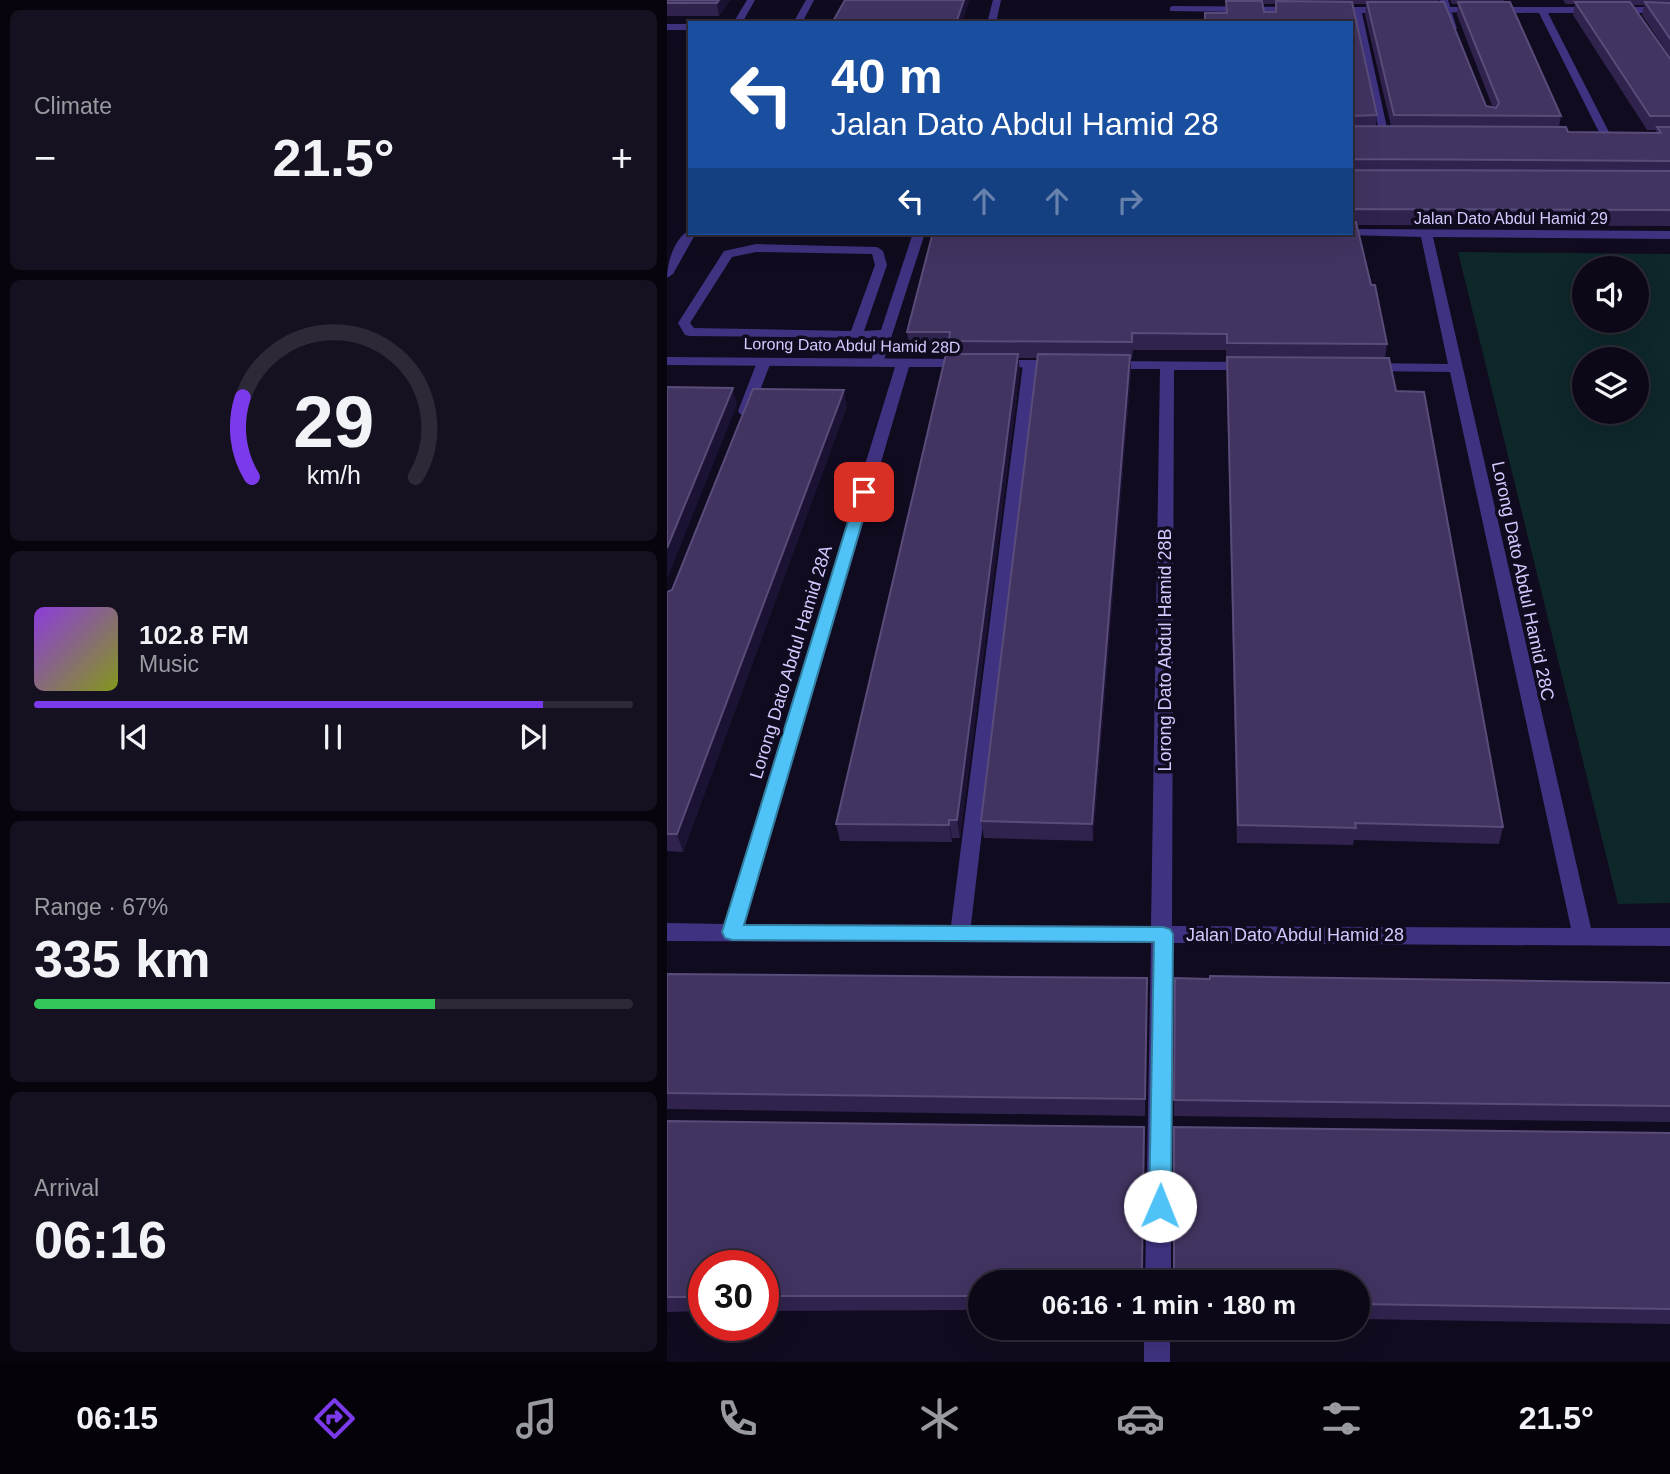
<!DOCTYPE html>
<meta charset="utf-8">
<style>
:root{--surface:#0d0817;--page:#161120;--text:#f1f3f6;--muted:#9a9aa1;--line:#2d2936;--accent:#7c3aed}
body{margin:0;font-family:Arial,sans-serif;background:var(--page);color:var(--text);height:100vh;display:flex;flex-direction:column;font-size:26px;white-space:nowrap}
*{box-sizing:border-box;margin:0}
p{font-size:23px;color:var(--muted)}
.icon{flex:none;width:38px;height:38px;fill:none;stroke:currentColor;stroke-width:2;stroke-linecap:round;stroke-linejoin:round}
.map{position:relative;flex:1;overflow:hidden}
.panel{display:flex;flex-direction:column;gap:10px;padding:10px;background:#07040d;width:667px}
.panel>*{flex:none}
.top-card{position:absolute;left:21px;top:21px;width:665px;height:214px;border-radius:0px;box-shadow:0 7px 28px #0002,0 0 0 2px var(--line);background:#1a4fa0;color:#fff;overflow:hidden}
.tools{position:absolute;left:905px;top:256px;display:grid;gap:14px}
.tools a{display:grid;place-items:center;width:77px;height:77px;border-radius:50%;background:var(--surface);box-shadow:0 7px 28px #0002,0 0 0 2px var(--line);font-size:35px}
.speed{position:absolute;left:21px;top:1250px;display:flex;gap:14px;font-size:35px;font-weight:700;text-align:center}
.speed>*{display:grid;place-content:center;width:91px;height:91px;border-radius:50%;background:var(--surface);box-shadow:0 7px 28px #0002,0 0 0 2px var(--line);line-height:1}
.speed .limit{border:10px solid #d22;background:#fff;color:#111}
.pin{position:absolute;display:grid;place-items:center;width:60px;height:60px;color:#fff;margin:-30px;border-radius:14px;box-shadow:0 4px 10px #0006}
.me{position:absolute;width:77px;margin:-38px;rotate:1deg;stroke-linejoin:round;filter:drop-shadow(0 0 5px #0008)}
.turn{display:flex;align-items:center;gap:24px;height:147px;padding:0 28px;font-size:32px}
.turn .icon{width:91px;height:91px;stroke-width:2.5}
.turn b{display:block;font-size:49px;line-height:60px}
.lanes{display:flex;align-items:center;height:66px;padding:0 28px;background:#0003;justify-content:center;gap:35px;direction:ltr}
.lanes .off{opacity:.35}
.big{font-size:52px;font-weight:700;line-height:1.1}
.panel .tile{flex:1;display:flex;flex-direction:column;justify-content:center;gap:10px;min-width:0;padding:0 24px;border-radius:10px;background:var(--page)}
.panel .dial{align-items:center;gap:0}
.dial svg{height:182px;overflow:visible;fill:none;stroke:var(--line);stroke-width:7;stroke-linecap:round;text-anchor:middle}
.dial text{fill:var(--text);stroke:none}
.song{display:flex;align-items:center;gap:21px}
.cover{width:84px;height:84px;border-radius:10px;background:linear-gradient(135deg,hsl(270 70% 55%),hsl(70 70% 35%))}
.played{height:7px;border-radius:4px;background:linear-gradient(90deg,var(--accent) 85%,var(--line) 85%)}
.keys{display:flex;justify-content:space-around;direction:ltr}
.heat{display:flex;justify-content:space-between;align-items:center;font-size:38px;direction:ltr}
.charge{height:10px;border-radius:5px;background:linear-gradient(90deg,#34c759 67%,var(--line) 0)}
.trip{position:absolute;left:301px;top:1270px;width:402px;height:70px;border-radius:35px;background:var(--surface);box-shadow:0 7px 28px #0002,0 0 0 2px var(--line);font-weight:700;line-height:70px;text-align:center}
.tabs{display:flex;height:112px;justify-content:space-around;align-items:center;background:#050309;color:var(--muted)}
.tabs .icon{width:49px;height:49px}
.tabs .current{color:var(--accent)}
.tabs b{font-size:32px;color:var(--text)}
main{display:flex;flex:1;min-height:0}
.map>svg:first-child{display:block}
.green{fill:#0e2729;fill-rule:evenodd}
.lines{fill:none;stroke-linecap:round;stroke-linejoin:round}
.service{fill:#3f3381;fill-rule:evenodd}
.minor{fill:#3f3381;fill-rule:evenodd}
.wall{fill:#30234e;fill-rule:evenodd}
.shaded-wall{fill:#1c1233}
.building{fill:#423461;stroke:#594c7a;stroke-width:2}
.route{fill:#4fc3f7;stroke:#337fa1;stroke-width:2}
.labels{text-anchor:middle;stroke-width:7;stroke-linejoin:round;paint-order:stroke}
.far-street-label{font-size:16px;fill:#d5c9ff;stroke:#110b1f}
.street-label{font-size:18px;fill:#d5c9ff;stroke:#110b1f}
</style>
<main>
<section class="panel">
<div class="tile"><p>Climate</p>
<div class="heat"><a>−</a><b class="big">21.5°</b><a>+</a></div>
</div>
<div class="tile dial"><svg viewBox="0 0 100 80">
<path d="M14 69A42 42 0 1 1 86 69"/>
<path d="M14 69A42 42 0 0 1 10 34" stroke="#7c3aed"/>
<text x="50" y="56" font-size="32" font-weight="700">29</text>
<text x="50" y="72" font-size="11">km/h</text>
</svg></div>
<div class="tile">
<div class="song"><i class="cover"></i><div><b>102.8 FM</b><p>Music</p></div></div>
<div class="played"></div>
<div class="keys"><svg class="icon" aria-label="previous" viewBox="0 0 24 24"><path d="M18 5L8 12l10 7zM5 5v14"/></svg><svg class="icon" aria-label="pause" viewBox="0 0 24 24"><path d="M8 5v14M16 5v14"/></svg><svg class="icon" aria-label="next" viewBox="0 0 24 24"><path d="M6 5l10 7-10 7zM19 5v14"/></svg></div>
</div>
<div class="tile"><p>Range · 67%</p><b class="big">335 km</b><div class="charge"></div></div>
<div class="tile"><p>Arrival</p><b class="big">06:16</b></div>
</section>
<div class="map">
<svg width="1004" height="1362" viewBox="0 0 1004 1362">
<rect width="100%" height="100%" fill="#110b1f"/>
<path class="green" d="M791,252L1003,254V903L951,904ZM917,268H970V320H917ZM917,359H970V411H917Z"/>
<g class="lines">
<path class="service" d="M773,0H781L790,29L782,27Z
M246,233H258L215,366H205L203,363L212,338L23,336L18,335L11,323L57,251L89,244L210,247L216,251L220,265L197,331L214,330ZM89,252L205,254L208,265L184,331L27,328L23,323L65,257Z
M97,358L104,362L85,411L78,415L73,414L71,411L90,362Z
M363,360L370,364L303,933L300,939L293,942L286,939L283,933L356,364Z"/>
<path class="minor" d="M80,0H88L75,23H66Z
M139,0H147L135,23H126Z
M326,0H334L329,23H320Z
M506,6L632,7L636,10L632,13L503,11V7Z
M664,7H720L724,10L720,13H695L722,137L713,135L686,13L661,12V8Z
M758,7H1004V13H881L944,136L939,139L934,136L872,13L755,12V8Z
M0,24H23V30H0Z
M684,229L1004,231V239L766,237L924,928H1004V946L505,943L504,1283H478L484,943L0,941V923L57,924L228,367L0,365V357L297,359L304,363L297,367H242L78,924L484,926L493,369H441L434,365L441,361L581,362L588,366L581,370H507L505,926L904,928L783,372L700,371L693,367L700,363L781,364L754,237L680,235L678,233H684Z
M23,230V233H29L6,274L0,278C0,262 8,237 23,230Z
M329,360H392L399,364L392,368L324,367V361Z
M477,1328H503V1362H477Z"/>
</g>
<path class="wall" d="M0,0H63L52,16H0Z
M558,0H772L819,106L826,108L790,15L791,4H785L783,0H837V2L894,116L892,127L901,132L989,133V130H980L906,15L908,4H899L896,0H1004V58L975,15L977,5H965L1004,60V226L690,225L720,344L718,358L729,391L836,827L832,844L687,840L686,845L570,843L559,350H466L465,359H464V371L426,841L317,838L314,821L370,358H351L353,371L293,838H285V842L173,841L169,824L283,354L282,348H243L240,332L684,233V23L559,13V3H558ZM595,4H609L608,12H597ZM685,4H699L698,15L724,126H709L710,115Z
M180,406L16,852L0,851V592L5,590Z
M0,974L480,978L478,1116L0,1109Z
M508,978L1004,983V1122L507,1116Z
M0,1121L477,1127L476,1269L478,1271H504L1004,1133V1324L691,1319V1283H313V1310L96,1311V1265H37V1311L0,1312Z"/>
<path class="shaded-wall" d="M52,0H63L52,16L50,3Z
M297,0H302V2L295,23H289Z
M351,354L353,371L293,838L290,820Z
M463,355L464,371L426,841L425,824Z
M66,388L70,405L0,579V548Z
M177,390L180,406L16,852L10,834Z
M282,820L285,838V842L282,825Z
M480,978V995L478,1116V1099Z
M477,1127L478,1143L475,1283V1268Z"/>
<path class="building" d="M0,0H52L50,3H0Z
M178,0H297L289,23H165Z
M559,1H595L597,12H609V1L685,2L710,115L684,116V23H538V13H560Z
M700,2H777L819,106L829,108L832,103L791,2H843L894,116L727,115Z
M908,2H963L1004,60V116H983Z
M978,2L1004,3V40Z
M684,125L685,126L899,127L901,132L994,133L990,127H1004V161L685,159L684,160Z
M684,166L685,170L1004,171V210L686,209L684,211Z
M684,222H689L704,285H708L720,344L560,343V334L465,333V342L282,341L283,332H240L265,236H309V233H684Z
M279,354H351L290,820H282V825L169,824Z
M371,354L463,355L425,824L314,821Z
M560,357L722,358L729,391L757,392L836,827L688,823L689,828L571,825Z
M0,387L66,388L0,548Z
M86,389L177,390L10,834H0V592L5,590Z
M0,974L480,978L478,1099L0,1093Z
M543,976L1004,983V1106L507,1100L508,978L543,979Z
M0,1121L477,1127L475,1268L478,1271H504L507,1268V1127L1004,1133V1309L691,1304V1283H313V1296H96V1265H37V1297H0Z"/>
<path class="route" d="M197,488L204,492L77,925L496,927L503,929L506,934L504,1206L501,1213L493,1216L485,1213L482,1206L487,942L65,940L58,938L55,932L190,492Z"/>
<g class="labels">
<g class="far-street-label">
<text x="844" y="224">Jalan Dato Abdul Hamid 29</text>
<text transform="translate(185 345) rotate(1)" y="6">Lorong Dato Abdul Hamid 28D</text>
</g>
<g class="street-label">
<text transform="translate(856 581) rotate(78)" y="6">Lorong Dato Abdul Hamid 28C</text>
<text transform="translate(498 650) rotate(-90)" y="6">Lorong Dato Abdul Hamid 28B</text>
<text transform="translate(124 662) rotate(-73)" y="6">Lorong Dato Abdul Hamid 28A</text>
<text x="628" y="941">Jalan Dato Abdul Hamid 28</text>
</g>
</g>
</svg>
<div class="tools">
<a><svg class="icon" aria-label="sound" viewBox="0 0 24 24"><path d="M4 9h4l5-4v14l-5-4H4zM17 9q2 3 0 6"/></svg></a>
<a><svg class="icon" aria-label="layers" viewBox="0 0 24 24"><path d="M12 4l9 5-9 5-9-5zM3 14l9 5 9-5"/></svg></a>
</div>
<div class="speed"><div class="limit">30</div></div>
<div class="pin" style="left:197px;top:492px;background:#d93025"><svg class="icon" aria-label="arrive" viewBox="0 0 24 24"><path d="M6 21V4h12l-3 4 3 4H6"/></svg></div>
<svg class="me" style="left:493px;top:1206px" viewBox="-20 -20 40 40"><circle r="19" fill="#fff"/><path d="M0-13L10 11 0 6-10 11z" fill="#4fc3f7"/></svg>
<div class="trip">06:16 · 1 min · 180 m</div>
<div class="top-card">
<div class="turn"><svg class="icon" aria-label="left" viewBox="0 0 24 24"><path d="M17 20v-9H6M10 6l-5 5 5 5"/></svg><div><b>40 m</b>Jalan Dato Abdul Hamid 28</div></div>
<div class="lanes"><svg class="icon" aria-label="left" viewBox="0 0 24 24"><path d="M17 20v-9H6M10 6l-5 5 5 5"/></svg><svg class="icon off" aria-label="ahead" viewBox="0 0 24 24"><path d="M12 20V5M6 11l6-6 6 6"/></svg><svg class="icon off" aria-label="ahead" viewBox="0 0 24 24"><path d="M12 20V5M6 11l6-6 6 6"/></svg><svg class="icon off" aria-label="right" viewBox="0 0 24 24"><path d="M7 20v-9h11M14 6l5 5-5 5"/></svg></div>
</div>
</div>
</main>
<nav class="tabs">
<b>06:15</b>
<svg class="icon current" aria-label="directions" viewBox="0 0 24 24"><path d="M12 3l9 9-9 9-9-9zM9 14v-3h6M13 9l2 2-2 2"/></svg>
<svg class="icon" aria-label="music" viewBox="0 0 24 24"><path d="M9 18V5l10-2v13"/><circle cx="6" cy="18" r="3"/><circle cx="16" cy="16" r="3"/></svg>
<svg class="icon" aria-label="phone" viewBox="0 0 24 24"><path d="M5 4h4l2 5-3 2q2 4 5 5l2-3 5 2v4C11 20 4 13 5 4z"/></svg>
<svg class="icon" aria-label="climate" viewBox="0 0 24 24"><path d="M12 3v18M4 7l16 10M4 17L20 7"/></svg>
<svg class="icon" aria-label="car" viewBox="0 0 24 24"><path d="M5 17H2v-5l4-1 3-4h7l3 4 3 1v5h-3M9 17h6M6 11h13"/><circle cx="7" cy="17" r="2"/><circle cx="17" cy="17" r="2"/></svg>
<svg class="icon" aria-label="filters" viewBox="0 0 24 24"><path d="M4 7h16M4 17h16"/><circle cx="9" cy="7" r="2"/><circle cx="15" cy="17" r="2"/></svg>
<b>21.5°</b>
</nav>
